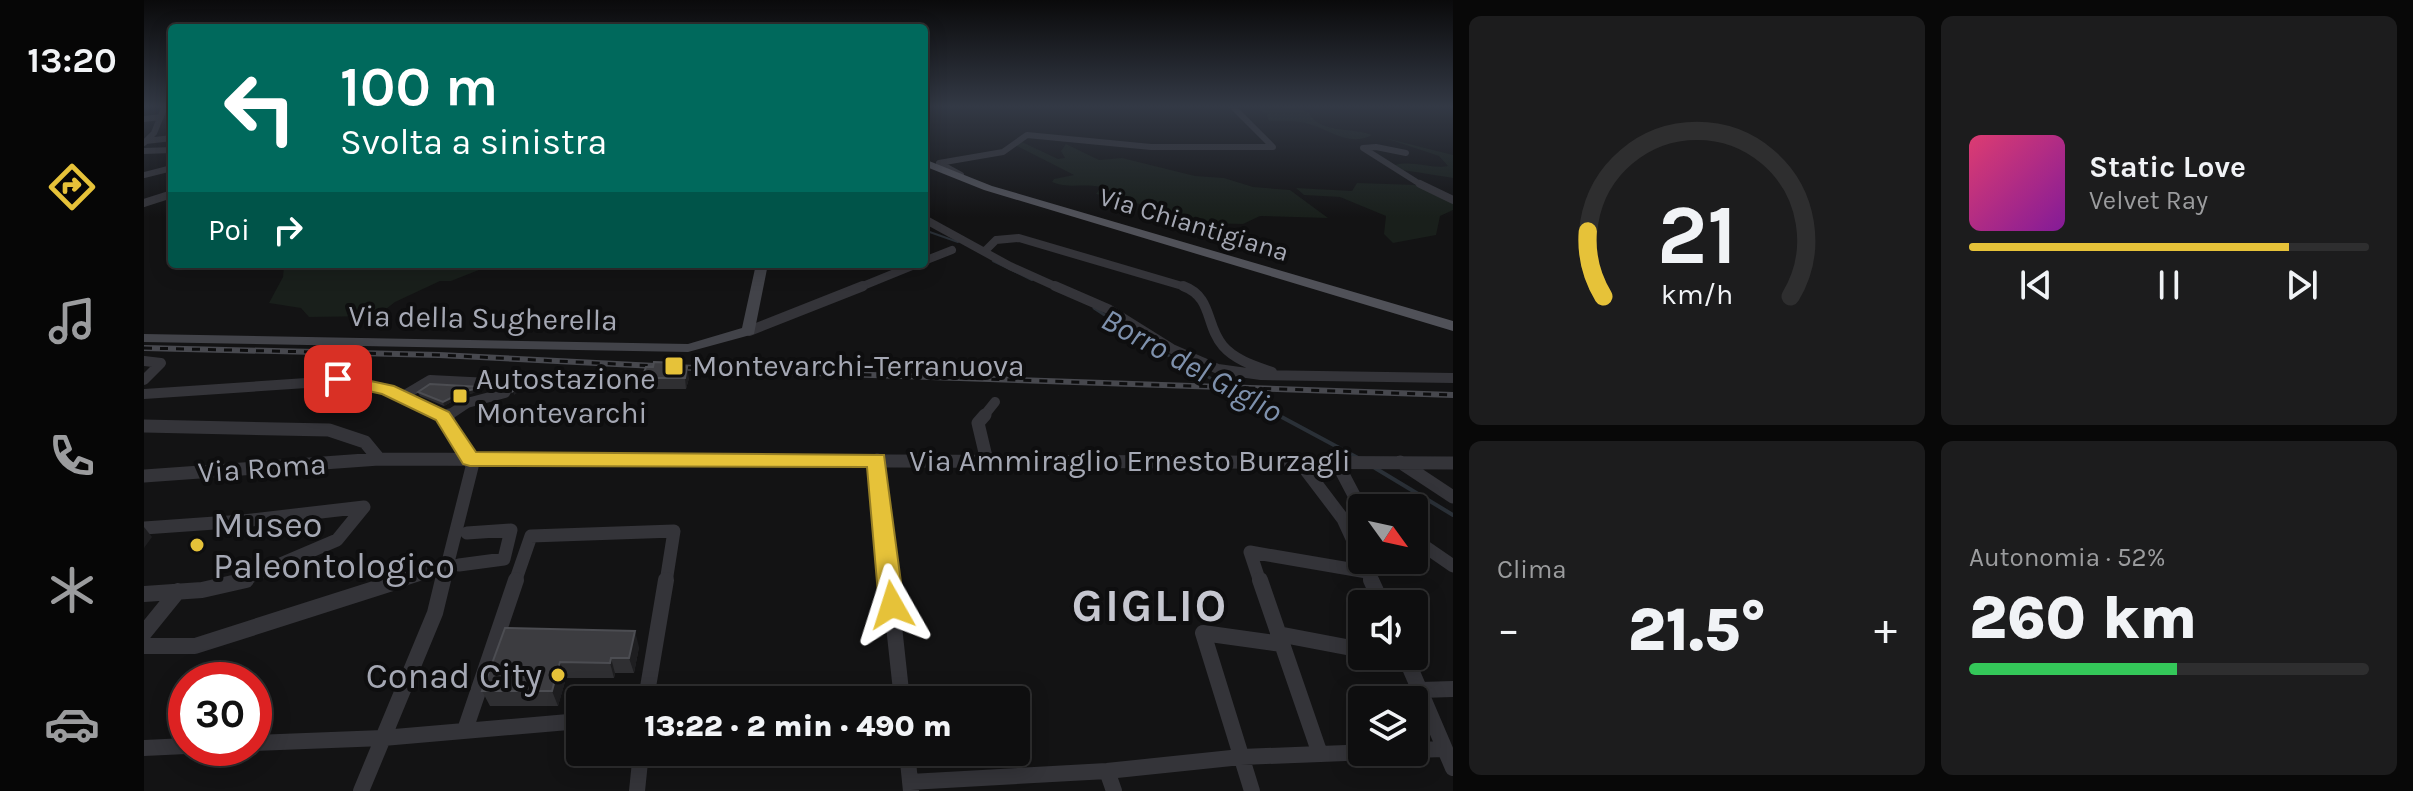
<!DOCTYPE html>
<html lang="it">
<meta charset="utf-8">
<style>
:root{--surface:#0e0e0f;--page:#1c1c1d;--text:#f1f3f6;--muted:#9b9c9e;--line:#2e2e2f;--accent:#e6c239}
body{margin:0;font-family:Karla,sans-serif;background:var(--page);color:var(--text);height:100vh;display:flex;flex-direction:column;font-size:30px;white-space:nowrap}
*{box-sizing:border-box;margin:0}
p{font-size:26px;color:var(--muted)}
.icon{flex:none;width:44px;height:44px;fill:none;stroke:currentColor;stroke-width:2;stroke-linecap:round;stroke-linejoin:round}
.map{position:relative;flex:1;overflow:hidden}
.sheet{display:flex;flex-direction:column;gap:16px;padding:16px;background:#080808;width:960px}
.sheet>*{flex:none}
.top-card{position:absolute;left:24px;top:24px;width:760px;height:244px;border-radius:8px;box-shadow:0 4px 20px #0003,0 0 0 2px var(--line);background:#00695c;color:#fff;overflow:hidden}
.needle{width:52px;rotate:123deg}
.controls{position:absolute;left:1204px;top:494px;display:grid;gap:16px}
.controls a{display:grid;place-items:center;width:80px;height:80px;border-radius:8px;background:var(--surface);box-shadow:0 4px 20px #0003,0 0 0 2px var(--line);font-size:40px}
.speed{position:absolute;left:24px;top:662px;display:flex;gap:16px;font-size:40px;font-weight:700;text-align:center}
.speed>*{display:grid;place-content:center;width:104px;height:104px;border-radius:50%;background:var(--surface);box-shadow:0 4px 20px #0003,0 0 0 2px var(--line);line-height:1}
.speed .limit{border:12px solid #d22;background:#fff;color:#111}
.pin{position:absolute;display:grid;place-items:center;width:68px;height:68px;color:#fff;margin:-34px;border-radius:16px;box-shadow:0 4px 12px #0006}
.me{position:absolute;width:88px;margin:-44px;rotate:354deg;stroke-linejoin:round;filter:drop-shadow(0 0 6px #0008)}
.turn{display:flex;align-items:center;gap:28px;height:168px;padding:0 40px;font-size:36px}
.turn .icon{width:104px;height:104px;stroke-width:2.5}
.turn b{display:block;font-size:56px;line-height:68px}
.then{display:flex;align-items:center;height:76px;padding:0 40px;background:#0003;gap:16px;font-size:30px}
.big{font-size:60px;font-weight:800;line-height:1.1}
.sheet .card{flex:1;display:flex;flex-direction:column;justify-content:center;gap:12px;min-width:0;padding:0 28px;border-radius:12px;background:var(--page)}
.sheet .dial{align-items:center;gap:0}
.dial svg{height:208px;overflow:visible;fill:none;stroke:var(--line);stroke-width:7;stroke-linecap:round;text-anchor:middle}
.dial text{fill:var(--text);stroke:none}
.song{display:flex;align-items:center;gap:24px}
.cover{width:96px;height:96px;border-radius:12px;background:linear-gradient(135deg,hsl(340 70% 55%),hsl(290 70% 35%))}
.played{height:8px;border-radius:4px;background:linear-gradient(90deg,var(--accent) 80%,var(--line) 80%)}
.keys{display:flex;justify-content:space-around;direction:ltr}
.heat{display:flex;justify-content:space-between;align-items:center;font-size:44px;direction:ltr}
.charge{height:12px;border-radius:6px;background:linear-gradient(90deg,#34c759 52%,var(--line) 0)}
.sheet .tiles{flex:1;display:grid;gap:16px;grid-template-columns:repeat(2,1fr)}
.trip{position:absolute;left:422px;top:686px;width:464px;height:80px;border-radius:8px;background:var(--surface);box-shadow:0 4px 20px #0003,0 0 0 2px var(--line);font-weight:800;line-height:80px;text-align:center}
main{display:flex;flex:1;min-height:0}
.tabs{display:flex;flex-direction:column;width:144px;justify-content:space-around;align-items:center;background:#060606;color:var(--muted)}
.tabs .icon{width:56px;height:56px}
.tabs .current{color:var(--accent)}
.tabs b{font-size:36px;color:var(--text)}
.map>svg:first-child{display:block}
.green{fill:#191f1b}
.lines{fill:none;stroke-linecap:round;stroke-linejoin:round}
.stream-far2{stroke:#2a3037;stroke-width:2}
.stream-far1{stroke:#2a3037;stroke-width:3}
.stream{stroke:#2a3037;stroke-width:4}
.street-far4{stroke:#343439;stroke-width:6}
.street-far3{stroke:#343439;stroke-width:8}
.street-far2{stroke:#343439;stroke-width:10}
.street-far1{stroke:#343439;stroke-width:13}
.street{stroke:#343439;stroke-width:16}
.secondary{fill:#424349;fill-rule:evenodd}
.primary{fill:#505158;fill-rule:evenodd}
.rail-casing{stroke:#47484e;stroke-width:6}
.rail{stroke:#0e0e0f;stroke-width:3;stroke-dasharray:8;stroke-linecap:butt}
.wall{fill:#2f2f32}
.shaded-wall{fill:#1e1e20}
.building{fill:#3c3c40;stroke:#4c4d52;stroke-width:2}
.route{fill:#e6c239;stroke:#967e25;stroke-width:2}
.poi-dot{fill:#e6c239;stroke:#0e0e0f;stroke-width:3}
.labels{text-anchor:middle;stroke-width:8;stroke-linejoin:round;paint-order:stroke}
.far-street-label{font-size:26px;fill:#a5a8b4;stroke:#0e0e0f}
.street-label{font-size:30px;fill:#a5a8b4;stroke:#0e0e0f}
.poi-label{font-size:30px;fill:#a5a8b4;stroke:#0e0e0f;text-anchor:start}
.water-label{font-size:32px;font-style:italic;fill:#7e91ad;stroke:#0e0e0f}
.near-poi-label{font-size:36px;fill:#a5a8b4;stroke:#0e0e0f;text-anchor:start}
.near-district-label{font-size:46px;font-weight:bold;letter-spacing:2px;fill:#c6c7d0;stroke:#0e0e0f}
</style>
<main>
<nav class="tabs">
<b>13:20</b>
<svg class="icon current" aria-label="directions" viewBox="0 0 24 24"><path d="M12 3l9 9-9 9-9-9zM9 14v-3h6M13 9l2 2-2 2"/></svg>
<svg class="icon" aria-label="music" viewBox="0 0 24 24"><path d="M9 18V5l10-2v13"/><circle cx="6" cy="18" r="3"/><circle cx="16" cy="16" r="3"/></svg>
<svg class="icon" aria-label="phone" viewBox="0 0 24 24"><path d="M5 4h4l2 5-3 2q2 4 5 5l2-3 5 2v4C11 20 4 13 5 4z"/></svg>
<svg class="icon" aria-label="climate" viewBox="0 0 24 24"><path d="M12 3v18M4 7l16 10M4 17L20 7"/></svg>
<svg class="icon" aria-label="car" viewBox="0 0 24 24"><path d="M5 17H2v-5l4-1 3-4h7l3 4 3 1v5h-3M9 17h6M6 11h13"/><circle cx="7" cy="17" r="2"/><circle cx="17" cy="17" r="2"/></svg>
</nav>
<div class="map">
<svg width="1309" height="791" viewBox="0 0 1309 791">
<rect width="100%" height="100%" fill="#131314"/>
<path class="green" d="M1140,106H1149L1165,113C1176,134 1208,127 1228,135C1205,147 1186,130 1165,124C1153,120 1137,122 1125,121L1122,113L1112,109L1134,110Z
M1241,138L1309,155V178L1259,170L1251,165C1268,160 1287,169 1304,166L1295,156Z
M878,142L914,159L921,158L917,151L922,144L955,160L978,158L1051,176L1080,178L1109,187L1146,190L1184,218L1116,216L1099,224L1057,223L1025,215L1009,207L952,194L957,187C938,183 925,189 908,182L910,179L930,175L869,144Z
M1213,183L1274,185L1309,196V210L1296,216L1292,235L1249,243L1240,234L1242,216L1196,197L1160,195L1152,188L1208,191Z
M135,264H350L307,281H296L251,302L233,316L165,317L157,308L125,303L139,277L140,266Z"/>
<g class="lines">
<path class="stream-far2" d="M780,230L814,242
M849,261L888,280"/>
<path class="stream-far1" d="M950,308L1009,347L1138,417"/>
<path class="stream" d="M1134,415L1214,458
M1231,468L1309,515"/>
<path class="street-far4" d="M0,119L17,117
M2,141L28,138
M0,143L10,133L21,106
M0,151L28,150
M1262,153L1232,147L1219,148L1279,186
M0,175L28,168
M817,175L795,163L859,152L883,135L1007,147H1129L1088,106"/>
<path class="street-far3" d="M1276,184L1309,200
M0,203L28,194
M784,221L866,266L915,288
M841,251L852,240L875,238L1045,288
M780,261L808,250
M714,288L773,264"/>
<path class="street-far2" d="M911,286L964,309L1028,349L1074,369L1117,375L1309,378
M1039,286C1069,297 1061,325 1079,346C1091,360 1111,366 1128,372
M605,331L719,286
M0,361L17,363L0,380
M0,394L207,380L259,396L300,417
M259,396L286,380L366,384L361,393L323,403L302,417
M839,417L851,402"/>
<path class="street-far1" d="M297,415L323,452L328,467L299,582
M841,415L834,423L843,461
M300,418L305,415
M0,426L185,430L221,442L235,459
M733,460L746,582
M1155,461L1199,519L1228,582
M1192,461L1212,499L1225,508
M1256,462L1309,497
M0,476L235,459L1309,463
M0,528L99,521L220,507
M1270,539L1309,566
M315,565L360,559L367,530L323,533
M94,582L193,540L220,507
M252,582L304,565
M371,582L387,536L530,531L522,582
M1116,582L1106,552L1223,572"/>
<path class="street" d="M745,580L758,700
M1116,580L1176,754
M1227,580L1238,604
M0,594L58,590L102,580
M0,633L34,591
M1134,634L1218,650
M0,646H51L258,580
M1261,656L1309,768
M1277,690L1309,689
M502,699L522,580
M321,730L372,580
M110,743L239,738L436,721
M0,748L42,746
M1270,750L1300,749
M763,752L767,791
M963,771L970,791
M766,782L963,771L1097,757L1227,752
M217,791L291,613L299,580
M493,791L497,752
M1108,791L1059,633L1138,644"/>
<path class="secondary" d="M612,264H624L610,334L544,352L0,342V334L544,344L598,328Z"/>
<path class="primary" d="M780,159L848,186L1309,321V331L840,190L780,166Z"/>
<g class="rail-casing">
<path id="rail" d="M0,348L295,355L610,371L1309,395"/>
</g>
<use href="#rail" class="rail"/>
</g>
<path class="wall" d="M498,378H545L542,389H500Z
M339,391L320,395L300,406L276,396L274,392Z
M361,628L495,647L490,673H471L470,678H422L414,706H346L338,691Z"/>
<path class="shaded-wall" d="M543,367L545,378L542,389L541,378Z
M380,378L381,382L376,391L370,395L369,391Z
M337,387L339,391L320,395L300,406L299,402L319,392Z
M0,527L8,537L0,548Z
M491,631L495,647L490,673L485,658Z
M467,658L471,673L470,678L466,663Z
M416,662L422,678L414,706L408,691Z"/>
<path class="building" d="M510,362L537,363L536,367H543L541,378H498L502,367H509Z
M372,378H380L375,387L369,391Z
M286,384L337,387L319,392L299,402L274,392Z
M361,628L491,631L485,658H467L466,663L416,662L408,691H338Z"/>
<linearGradient id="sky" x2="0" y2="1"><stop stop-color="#0a0a0b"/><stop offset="0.49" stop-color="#333945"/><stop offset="1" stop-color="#333945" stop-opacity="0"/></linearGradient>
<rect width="1309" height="217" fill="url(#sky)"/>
<path class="route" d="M194,374L250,386L305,412L332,452L740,455L760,605L757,613L748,616L739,613L735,605L723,467L326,466L319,464L292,420L238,394L188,383L185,379Z"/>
<g class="poi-dot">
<rect x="520" y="356" width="20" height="20" rx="4"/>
<rect x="308" y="388" width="16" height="16" rx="4"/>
<circle cx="53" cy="545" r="8"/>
<circle cx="414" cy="675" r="8"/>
</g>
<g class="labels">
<g class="far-street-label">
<text transform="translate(1050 224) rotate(17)" y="9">Via Chiantigiana</text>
</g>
<g class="street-label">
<text transform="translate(339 318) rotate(1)" y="10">Via della Sugherella</text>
<text x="986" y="471">Via Ammiraglio Ernesto Burzagli</text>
<text transform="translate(118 468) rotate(-4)" y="10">Via Roma</text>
</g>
<g class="poi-label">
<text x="548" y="376">Montevarchi-Terranuova</text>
<text x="332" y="389">Autostazione<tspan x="332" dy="34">Montevarchi</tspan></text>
</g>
<g class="water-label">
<text transform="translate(1048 365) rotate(29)" y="11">Borro del Giglio</text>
</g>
<g class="near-poi-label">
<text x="69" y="537">Museo<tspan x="69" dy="41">Paleontologico</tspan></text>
<text x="398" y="688" text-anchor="end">Conad City</text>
</g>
<g class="near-district-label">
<text x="1006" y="621">GIGLIO</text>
</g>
</g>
</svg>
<div class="controls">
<a><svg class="needle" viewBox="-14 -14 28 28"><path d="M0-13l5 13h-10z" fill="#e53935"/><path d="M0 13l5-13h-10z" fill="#9b9c9e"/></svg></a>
<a><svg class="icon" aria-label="sound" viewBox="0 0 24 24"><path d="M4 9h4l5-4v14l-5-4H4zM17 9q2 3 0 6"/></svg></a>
<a><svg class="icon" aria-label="layers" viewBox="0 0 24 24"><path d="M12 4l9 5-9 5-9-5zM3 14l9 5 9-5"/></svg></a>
</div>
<div class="speed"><div class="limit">30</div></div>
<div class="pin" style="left:194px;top:379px;background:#d93025"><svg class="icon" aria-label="arrive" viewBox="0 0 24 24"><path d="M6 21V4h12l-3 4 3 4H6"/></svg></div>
<svg class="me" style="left:748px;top:605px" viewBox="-20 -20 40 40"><path d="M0-17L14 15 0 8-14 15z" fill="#e6c239" stroke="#fff" stroke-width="4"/></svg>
<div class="trip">13:22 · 2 min · 490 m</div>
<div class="top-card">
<div class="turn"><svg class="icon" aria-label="left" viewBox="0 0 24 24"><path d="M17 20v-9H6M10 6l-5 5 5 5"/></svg><div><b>100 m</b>Svolta a sinistra</div></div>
<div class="then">Poi<svg class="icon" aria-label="right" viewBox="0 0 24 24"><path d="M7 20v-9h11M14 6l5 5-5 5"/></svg></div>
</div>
</div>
<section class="sheet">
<div class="tiles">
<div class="card dial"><svg viewBox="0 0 100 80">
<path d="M14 69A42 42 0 1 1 86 69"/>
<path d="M14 69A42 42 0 0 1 8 44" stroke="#e6c239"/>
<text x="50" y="56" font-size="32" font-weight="700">21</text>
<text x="50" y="72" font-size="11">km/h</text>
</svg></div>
<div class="card">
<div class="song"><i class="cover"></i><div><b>Static Love</b><p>Velvet Ray</p></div></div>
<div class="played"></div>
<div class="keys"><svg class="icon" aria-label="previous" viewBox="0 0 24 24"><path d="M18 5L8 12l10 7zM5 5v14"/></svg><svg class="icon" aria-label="pause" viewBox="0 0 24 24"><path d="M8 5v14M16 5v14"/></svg><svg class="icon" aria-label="next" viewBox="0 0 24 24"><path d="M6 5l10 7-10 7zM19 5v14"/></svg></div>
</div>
<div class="card"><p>Clima</p>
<div class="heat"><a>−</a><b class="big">21.5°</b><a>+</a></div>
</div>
<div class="card"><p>Autonomia · 52%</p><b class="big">260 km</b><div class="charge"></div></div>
</div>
</section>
</main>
